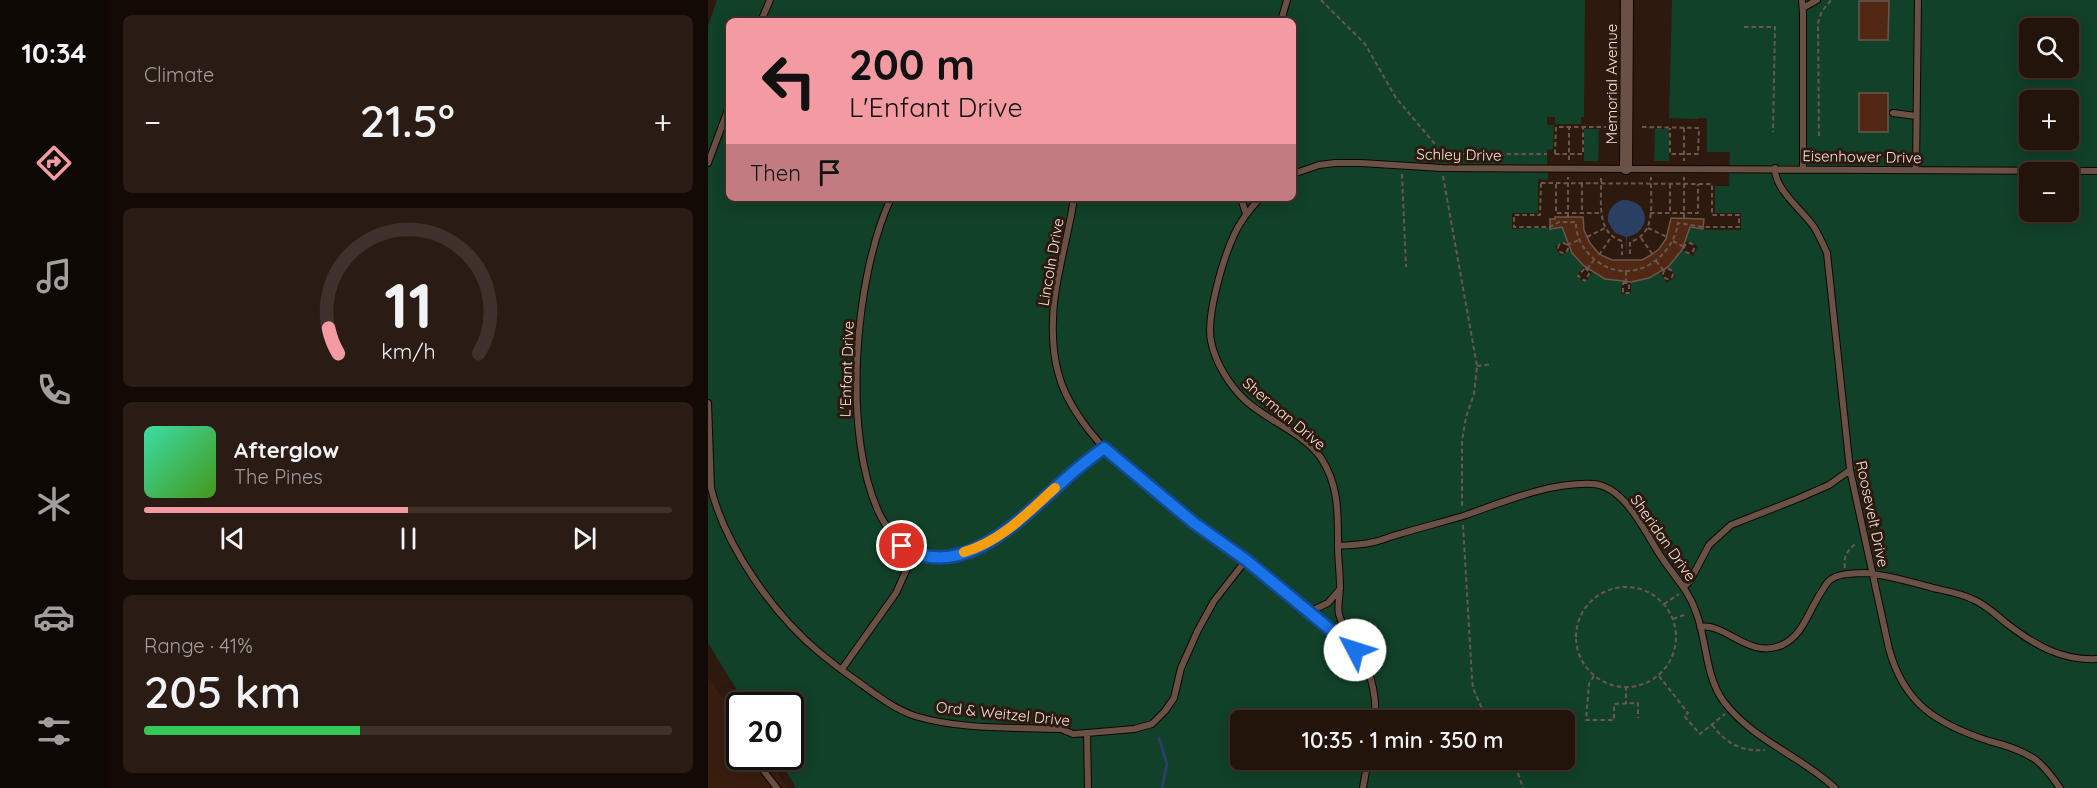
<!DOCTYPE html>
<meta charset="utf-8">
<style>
:root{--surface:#22130b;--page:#2a1c14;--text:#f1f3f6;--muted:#a29e9d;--line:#3f322c;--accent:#f49aa3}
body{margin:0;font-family:Quicksand,sans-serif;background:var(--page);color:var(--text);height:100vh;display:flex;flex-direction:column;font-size:22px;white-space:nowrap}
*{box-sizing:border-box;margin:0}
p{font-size:20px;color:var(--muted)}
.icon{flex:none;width:33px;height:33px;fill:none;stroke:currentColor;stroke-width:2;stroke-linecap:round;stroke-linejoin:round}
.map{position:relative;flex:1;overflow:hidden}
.sheet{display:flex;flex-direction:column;gap:15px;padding:15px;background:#130a06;width:600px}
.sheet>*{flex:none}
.guide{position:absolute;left:18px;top:18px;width:570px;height:183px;border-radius:9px;box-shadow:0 3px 15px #0003,0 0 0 2px var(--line);background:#f49aa3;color:#111;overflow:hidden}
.buttons{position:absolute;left:1311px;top:18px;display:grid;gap:12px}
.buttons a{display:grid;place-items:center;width:60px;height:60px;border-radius:9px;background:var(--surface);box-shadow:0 3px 15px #0003,0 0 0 2px var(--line);font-size:30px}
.speed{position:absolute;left:18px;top:692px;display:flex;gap:12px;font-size:30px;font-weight:700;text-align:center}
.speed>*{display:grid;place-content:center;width:78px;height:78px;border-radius:50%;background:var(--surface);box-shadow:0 3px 15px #0003,0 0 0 2px var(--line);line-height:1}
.speed .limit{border:3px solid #111;border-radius:9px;background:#fff;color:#111}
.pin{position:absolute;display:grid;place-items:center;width:51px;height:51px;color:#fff;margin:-26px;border:3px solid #fff;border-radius:50%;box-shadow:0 2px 6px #0007}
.me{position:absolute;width:66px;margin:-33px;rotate:310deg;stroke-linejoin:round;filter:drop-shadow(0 0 4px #0008)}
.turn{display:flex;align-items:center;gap:21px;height:126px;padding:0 24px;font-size:27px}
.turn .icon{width:78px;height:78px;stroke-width:2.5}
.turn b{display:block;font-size:42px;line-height:51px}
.then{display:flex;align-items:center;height:57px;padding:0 24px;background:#0003;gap:12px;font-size:22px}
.big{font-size:45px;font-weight:600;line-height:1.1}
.sheet .card{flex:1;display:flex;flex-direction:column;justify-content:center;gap:9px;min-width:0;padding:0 21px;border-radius:9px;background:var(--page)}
.sheet .dial{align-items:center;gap:0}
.dial svg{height:156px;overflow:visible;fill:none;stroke:var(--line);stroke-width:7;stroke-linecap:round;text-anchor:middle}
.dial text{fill:var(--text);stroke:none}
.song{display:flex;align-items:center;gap:18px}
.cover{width:72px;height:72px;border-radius:9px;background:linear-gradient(135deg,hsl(160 70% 55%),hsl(100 70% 35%))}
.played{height:6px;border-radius:3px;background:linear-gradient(90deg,var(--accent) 50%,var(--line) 50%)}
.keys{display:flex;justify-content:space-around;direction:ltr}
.heat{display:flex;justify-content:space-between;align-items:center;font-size:33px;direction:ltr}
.charge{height:9px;border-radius:4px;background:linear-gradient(90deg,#34c759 41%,var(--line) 0)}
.trip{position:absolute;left:522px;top:710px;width:345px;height:60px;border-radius:9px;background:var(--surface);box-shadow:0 3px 15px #0003,0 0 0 2px var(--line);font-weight:600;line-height:60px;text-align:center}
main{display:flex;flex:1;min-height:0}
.tabs{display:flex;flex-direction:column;width:108px;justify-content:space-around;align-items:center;background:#0e0804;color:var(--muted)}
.tabs .icon{width:42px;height:42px}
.tabs .on{color:var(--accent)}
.tabs b{font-size:27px;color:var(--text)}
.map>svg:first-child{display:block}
.built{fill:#391e10}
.green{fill:#114129;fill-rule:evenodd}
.water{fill:#2b3f63}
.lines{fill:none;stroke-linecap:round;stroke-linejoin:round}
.stream{stroke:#2b3f63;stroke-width:3}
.building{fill:#502813;stroke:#6f564a;stroke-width:1.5}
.service-casing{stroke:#150400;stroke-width:8}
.minor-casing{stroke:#150400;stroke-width:14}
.path{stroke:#6a574e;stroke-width:2;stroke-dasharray:4.5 3;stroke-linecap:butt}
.service{stroke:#695145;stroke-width:6}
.minor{stroke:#695145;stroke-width:12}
.route-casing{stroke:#114b97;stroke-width:15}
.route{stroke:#1a73e8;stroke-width:10}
.slow{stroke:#f59e0b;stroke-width:10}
.labels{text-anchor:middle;stroke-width:6;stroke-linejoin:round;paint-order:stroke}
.street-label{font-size:15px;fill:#f2e3dc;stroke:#2e190f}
</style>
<main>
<nav class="tabs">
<b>10:34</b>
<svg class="icon on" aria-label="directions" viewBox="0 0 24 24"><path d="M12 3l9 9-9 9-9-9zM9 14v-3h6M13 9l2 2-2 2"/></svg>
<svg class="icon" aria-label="music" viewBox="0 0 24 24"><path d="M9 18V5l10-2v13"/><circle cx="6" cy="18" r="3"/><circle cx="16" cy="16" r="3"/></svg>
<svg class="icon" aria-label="phone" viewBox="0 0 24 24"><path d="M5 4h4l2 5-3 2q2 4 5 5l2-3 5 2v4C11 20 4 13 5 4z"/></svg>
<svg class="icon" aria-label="climate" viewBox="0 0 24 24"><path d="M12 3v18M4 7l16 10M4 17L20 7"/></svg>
<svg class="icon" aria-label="car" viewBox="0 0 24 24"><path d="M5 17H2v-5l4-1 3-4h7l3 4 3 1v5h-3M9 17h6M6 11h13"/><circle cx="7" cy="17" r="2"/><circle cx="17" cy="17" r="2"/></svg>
<svg class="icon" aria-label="filters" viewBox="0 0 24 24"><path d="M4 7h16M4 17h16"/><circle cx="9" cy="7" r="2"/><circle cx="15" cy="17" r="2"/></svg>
</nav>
<section class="sheet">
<div class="card"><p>Climate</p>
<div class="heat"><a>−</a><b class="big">21.5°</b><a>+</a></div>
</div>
<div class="card dial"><svg viewBox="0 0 100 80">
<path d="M14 69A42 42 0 1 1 86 69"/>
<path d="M14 69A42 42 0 0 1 9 56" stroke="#f49aa3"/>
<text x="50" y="56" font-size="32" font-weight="700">11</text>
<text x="50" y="72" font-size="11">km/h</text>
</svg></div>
<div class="card">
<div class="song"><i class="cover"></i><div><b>Afterglow</b><p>The Pines</p></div></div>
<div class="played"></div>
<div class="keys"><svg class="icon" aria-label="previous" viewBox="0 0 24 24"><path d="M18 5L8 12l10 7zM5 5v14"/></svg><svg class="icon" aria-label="pause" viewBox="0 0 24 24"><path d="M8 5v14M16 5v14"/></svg><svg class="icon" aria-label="next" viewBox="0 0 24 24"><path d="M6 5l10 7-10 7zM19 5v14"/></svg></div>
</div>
<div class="card"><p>Range · 41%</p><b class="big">205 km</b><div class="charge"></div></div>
</section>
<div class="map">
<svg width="1389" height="788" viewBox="0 0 1389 788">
<rect width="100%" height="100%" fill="#2e190f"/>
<path class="built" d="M0,677L31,721L32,756H57L80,788H0Z"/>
<path class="green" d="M9,0H877L876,117H873V124H847V117H839V125H846L845,149L839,150L840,180L830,179V213H804V229L855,227L859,241L847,246L852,256L863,250L876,266L868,276L877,283L884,272L897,279L914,282L913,294H923V282L939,279L952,273L959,283L968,276L960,267L974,250L985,256L990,246L978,241L982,227L999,230H1033V213H1007V186H1021L1022,152H999V118H991L990,119L961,118L964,0H1389V788H88L69,756H82V705H38L0,643V26ZM21,21H585V198H21ZM1322,28H1360V68H1322ZM1322,100H1360V140H1322ZM1322,172H1360V212H1322ZM532,720H856V759H532Z
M876,129H891L890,161H876Z
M947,129H961V161H946Z"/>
<path class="water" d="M914,200C942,199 945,232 919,237V256L918,237L907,233L900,222C899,211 904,204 914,200Z"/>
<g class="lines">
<path class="stream" d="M451,738L459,764L454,788"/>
</g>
<path class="building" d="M1151,1H1181L1180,40H1151Z
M1151,93H1180V132H1151Z
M847,217H875L876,230L882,243L891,254L904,260H934L943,255L951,249L958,239L963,218L996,219L995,229L982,227L974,250L960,267L941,278L923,282L897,279L876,266L864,253L854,227L842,229V219H847Z"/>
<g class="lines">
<g class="service-casing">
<path id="service" d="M1094,0L1095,13V168
M1095,8L1109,0
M53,21L62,0
M573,21L579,0
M1185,113L1208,116
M0,163L21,107
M1067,168C1066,189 1094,210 1106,227C1111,235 1115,244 1119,253L1142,470L1181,649C1196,704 1229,724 1281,741C1297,745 1314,750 1328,760C1338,768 1345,778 1352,788
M1208,169L1210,0
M585,174L611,165L627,163H653L734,168L1389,171
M183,198C146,277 133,438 173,517C187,543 206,560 237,556C282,551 312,519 343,491C360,476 378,461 396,448
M366,198C361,233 350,267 346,303C344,325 344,350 350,372C357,403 385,439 408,459L486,523L538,560L645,647
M533,198L538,214
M552,198C542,209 532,221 526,235C515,259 498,316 503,341C507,362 521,385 537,400C558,420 596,433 613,458C631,485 630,514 630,546C630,559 632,573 632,587C632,595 629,606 631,614C635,630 645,645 654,658C664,675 669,700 667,720
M0,403L3,488C17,546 66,615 112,653C124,663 136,672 149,681C167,694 186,709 207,716C253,730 305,727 353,729L365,734L379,733L426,729L444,724L457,711L466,698L473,668L490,630L506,601L538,560
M630,546C642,545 654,545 666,542C675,540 683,536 692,534C714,527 736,522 758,515C798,501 842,482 885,484C918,486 938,535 954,558C966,576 981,591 988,612C999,640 997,677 1016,702C1046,741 1093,756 1127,788
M976,587L982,581L1001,545L1023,525L1089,499L1121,485L1142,470
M603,611L620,603L632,589
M992,627C1017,622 1041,660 1074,645C1096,635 1101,609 1114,591C1116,588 1119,582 1122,580C1129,574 1148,573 1157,573C1180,575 1203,582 1225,588C1238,591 1252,593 1264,599C1277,604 1287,614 1298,623C1325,644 1353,661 1389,659
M134,669L188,593L206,553
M379,733L380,788
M55,770L69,788
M655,788L660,759"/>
</g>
<g class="minor-casing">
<path id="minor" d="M918,168L919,0"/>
</g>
<path class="path" d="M613,0L657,44L688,98L727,144L733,161
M1036,27H1067L1065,132
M934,127L991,128L990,154H962V128
M976,128V161
M1111,136L1110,23L1114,11L1123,0
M731,154H839
M847,154L848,127H903
M847,154H875V127
M861,160V127
M694,174L698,267
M735,176L769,366L766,394L758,417L754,441V508
M893,178C894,200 887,233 914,241V255
M833,183L1004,184V215H1031V227H995L970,223C967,247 945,270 920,271C894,273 867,248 868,222H851L842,227H806V215H832Z
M874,183V213
M848,184V213H894
M962,184V213
M942,213H990V184
M860,217V177
M976,218V177
M940,228L959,237
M879,237L897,228
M933,238L945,255
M965,241L976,247
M850 248a5 5 0 1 1 10 0a5 5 0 1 1-10 0Z
M976 248a5 5 0 1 1 10 0a5 5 0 1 1-10 0Z
M859,245L871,240
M922,254V242C950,234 942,200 943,177
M891,255L904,236
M948,261L956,271
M877,268L882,272L877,281L870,276Z
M879,269L886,260
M955 274a5 5 0 1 1 10 0a5 5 0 1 1-10 0Z
M915,283H921V293H915Z
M918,283V271
M769,366L784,364
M755,525L764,678L765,688L779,720
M1137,568C1135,556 1140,549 1149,543
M868 637a50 50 0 1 1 100 0a50 50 0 1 1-100 0Z
M956,604L971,594
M965,619L979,614
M886,676L881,684L878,720H906V704L930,703V718
M951,676L980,713L976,716L992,734L1017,714
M918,686V704
M1004,725C1018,743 1033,752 1057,750
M805,759L815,788"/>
<use href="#service" class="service"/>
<use href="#minor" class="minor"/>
</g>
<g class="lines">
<g class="route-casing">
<path id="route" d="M194,546C252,584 313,519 353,483C367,470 381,459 396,448L486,523L538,560L647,650"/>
</g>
<use href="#route" class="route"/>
<path class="slow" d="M256,552C294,541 319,513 347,488"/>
</g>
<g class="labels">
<g class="street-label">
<text transform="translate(904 84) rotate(-90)" y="5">Memorial Avenue</text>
<text transform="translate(751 155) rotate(1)" y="5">Schley Drive</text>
<text transform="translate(1154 157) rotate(1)" y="5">Eisenhower Drive</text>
<text transform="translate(343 262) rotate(-80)" y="5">Lincoln Drive</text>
<text transform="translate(139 369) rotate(-88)" y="5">L'Enfant Drive</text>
<text transform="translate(576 414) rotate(40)" y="5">Sherman Drive</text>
<text transform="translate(1164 514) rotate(78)" y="5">Roosevelt Drive</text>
<text transform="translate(955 538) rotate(55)" y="5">Sheridan Drive</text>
<text transform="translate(295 714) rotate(6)" y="5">Ord &amp; Weitzel Drive</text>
</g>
</g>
</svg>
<div class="buttons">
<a><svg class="icon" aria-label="search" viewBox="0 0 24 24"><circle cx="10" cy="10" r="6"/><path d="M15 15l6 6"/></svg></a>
<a>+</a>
<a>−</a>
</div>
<div class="speed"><div class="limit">20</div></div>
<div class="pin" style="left:194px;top:546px;background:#d93025"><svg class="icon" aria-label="arrive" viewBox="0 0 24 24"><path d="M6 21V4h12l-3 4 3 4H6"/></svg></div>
<svg class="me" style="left:647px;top:650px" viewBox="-20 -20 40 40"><circle r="19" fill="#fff"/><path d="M0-13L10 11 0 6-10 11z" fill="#1a73e8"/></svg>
<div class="trip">10:35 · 1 min · 350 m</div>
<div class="guide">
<div class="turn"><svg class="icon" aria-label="left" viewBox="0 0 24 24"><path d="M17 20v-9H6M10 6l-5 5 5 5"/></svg><div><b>200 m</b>L'Enfant Drive</div></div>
<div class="then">Then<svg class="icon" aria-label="arrive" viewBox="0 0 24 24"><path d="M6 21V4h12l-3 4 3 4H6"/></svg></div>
</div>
</div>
</main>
